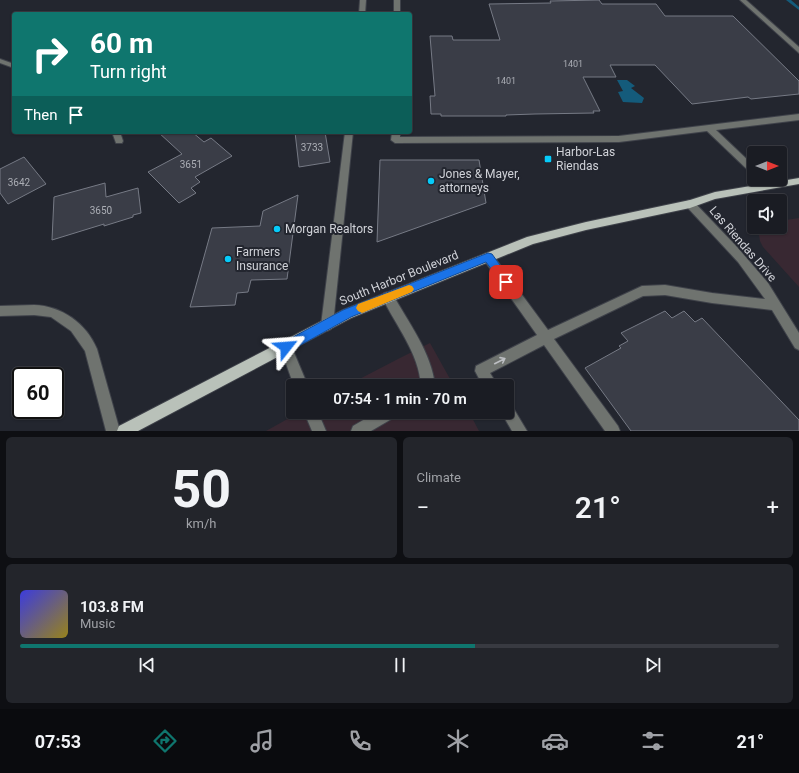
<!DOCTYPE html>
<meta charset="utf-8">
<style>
:root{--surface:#1a1c23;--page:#23252b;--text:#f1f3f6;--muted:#9fa1a6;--line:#383a41;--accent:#0f766e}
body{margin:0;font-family:Roboto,sans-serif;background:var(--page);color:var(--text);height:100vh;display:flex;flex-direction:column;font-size:15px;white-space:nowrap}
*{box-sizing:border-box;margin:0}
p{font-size:13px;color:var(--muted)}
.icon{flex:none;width:22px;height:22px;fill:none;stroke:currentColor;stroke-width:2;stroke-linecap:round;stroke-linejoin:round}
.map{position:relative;height:431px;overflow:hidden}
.sheet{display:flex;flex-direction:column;gap:6px;padding:6px;background:#0e0f13;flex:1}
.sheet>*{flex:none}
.banner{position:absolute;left:12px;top:12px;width:400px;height:122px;border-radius:4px;box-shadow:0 1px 3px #0004,0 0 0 1px var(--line);background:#0f766e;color:#fff;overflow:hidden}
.needle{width:26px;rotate:90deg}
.controls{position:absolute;left:747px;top:146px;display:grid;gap:8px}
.controls a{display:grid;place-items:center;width:40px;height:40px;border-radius:4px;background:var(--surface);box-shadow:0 1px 3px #0004,0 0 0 1px var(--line);font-size:20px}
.speed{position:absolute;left:12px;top:367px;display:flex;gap:8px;font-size:20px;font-weight:700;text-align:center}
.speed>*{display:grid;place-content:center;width:52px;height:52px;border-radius:50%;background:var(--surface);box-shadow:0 1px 3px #0004,0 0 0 1px var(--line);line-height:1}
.speed .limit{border:2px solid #111;border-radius:6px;background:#fff;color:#111}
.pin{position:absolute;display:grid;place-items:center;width:34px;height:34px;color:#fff;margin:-17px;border-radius:8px;box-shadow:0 2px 6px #0006}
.me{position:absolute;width:44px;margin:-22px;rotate:62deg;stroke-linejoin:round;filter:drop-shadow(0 0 3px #0008)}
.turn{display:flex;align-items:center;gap:14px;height:84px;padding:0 12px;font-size:18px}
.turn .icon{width:52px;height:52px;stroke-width:2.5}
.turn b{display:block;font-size:28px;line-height:34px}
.then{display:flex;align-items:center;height:38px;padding:0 12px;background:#0003;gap:8px;font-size:15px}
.big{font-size:30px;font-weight:600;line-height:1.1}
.sheet .tile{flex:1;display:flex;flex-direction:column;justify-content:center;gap:6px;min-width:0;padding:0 14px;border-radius:6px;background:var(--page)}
.sheet .dial{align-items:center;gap:0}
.dial b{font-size:52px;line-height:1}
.song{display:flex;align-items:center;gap:12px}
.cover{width:48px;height:48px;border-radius:6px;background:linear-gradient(135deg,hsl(240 70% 55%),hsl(50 70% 35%))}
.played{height:4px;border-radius:2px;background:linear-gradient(90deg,var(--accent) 60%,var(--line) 60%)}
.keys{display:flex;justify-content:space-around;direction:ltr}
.heat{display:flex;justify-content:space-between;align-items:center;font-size:22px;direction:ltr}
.sheet .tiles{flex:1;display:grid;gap:6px;grid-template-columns:1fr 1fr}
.tile:last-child{grid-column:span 2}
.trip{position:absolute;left:286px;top:379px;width:228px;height:40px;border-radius:4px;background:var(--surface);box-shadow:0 1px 3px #0004,0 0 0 1px var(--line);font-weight:600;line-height:40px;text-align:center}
.tab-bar{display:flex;height:64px;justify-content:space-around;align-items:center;background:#0a0b0e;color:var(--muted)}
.tab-bar .icon{width:28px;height:28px}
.tab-bar .on{color:var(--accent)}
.tab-bar b{font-size:18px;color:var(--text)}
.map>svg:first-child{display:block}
.commercial{fill:#382832}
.water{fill:#145b7b}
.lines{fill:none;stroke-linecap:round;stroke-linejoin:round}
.stream{fill:#145b7b;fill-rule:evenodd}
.building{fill:#3a3d47;stroke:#767a85}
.minor-casing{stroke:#3f424a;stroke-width:2}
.major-casing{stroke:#3f424a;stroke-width:2}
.minor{fill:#6f736f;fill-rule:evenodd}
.major{fill:#b9c1b9;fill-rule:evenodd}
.oneway{stroke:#bdbfc3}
.route{fill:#1a73e8;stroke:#114b97}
.slow{fill:#f59e0b}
.poi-dot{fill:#06cbf9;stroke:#23262f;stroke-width:1.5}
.labels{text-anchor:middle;stroke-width:4;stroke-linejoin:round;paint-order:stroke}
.far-number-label{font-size:9px;fill:#aaadb4}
.number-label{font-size:10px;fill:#aaadb4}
.poi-label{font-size:12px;fill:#d0d2d8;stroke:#23262f;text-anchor:start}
.street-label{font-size:12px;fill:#d0d2d8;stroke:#23262f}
</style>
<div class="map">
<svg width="799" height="431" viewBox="0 0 799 431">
<rect width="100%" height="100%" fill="#23262f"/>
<path class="commercial" d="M799,218V287L763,247L760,241L759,235V232L763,227H780V221Z
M430,343L454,386H346L398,359Z
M300,412H469L479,431H266Z"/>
<path class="water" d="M617,80H627L635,86L631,88L644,98L642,103L623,102L618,92L623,91Z"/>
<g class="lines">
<path class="stream" d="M786,0H791L799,7V10Z"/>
</g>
<path class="building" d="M599,0L602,4H656L665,16H733L799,81V94L751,99L748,97L692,104L655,65H610L616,77H583L600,111H593L594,113L535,114L506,115V116H441V114H431L430,96H435L430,36H452L453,40H500L489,4L551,3L550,1Z
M158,132H192L204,142L211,138L232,156L195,177L200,182L191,188L196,193L179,203L148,172L182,154Z
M295,132H325L330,162L299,167Z
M24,157L46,184L8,204L0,193V169Z
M380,160H479L486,203L377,242Z
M105,183L106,197L138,188L141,213L133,215V217L104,226V224L52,240L54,197Z
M298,195L287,279L251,280L248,292L237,293L235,305L190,307L212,228L260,226L263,211Z
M665,311L672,318L684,311L695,322L702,318L799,420V431H631L585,368L621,348L619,346L628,341L621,333Z"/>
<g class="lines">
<g class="minor-casing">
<path id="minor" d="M360,0H366L365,14H359Z
M394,0H400V14H394Z
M740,0H746L799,47V53Z
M0,59L14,64V68L0,63Z
M799,114V120L716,130L754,166V174L751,173L707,131L619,142L395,143L391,140L392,132H400V137L619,136Z
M112,132H120L123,141L122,143H116Z
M345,132H353L333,325L331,329L327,331L323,329L321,325Z
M758,179H769L775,185L773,187H767Z
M690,200L693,201L737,247L768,283L799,333V350L795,348L772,310L712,303L665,295L643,296L554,339L618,426L620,431H605L544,345L490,373L498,386H483L475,371L476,366L537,335L484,260L483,257L484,254L488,253L492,254L548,330L642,286L665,285L712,293L765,299L738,262L687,207L685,204L687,201Z
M388,292L392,293C408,322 432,353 435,386H421C419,353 396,326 382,297L384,293Z
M34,305C62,306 86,323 97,349L120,431H106L85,351L71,331L51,317L34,315L0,316V306Z
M286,341L290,343L308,386H294L280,347L282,343Z
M507,404L512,406L527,431H512L501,412H507Z
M304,412H318L326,431H312Z
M377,412H397L395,417L371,431H351L353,426Z"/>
</g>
<g class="major-casing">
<path id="major" d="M799,178V184L715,199L690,208L586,230L533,244L351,318L138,431H117L119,426L343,310L527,237L586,222L690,200L715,192Z"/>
</g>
<use href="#minor" class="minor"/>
<use href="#major" class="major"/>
</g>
<defs><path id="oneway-shaft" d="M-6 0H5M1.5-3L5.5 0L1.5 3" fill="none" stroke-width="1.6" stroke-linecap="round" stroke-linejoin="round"/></defs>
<use class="oneway" href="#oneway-shaft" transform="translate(500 361) rotate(-27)"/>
<path class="route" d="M488,253L492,254L510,279L512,282L510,285L506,287L503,285L486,262L351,317L290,351L286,352L282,351L280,347L282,343L343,310Z"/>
<path class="slow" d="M409,285L412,286L414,289L412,292L362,313L358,311L356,308L358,304Z"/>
<g class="poi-dot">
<rect x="544" y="155" width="8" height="8" rx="2"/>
<circle cx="431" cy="181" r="4"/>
<circle cx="277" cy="229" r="4"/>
<circle cx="228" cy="259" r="4"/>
</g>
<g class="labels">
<g class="far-number-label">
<text x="573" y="67">1401</text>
<text x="506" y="84">1401</text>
</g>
<g class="number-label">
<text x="312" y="151">3733</text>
<text x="191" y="168">3651</text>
<text x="19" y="186">3642</text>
<text x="101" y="214">3650</text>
</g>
<g class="poi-label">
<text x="556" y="156">Harbor-Las<tspan x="556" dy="14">Riendas</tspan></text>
<text x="439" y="178">Jones &amp; Mayer,<tspan x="439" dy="14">attorneys</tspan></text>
<text x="285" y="233">Morgan Realtors</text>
<text x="236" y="256">Farmers<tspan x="236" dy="14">Insurance</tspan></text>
</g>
<g class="street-label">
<text transform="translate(743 244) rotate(49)" y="4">Las Riendas Drive</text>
<text transform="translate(399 278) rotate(-22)" y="4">South Harbor Boulevard</text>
</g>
</g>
</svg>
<div class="controls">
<a><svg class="needle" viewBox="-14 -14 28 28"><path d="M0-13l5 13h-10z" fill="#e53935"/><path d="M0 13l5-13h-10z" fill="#9fa1a6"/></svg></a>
<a><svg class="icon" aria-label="sound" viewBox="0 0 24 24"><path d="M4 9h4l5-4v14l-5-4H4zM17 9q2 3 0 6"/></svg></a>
</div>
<div class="speed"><div class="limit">60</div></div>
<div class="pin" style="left:506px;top:282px;background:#d93025"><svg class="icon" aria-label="arrive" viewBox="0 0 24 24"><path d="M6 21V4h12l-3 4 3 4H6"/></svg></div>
<svg class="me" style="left:286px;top:347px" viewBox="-20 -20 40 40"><path d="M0-17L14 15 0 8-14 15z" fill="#1a73e8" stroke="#fff" stroke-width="4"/></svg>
<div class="trip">07:54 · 1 min · 70 m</div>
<div class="banner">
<div class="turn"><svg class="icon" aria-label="right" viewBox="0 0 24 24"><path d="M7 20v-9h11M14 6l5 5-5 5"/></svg><div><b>60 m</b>Turn right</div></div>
<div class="then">Then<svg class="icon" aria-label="arrive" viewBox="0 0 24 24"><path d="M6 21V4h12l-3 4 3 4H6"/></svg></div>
</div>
</div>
<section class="sheet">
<div class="tiles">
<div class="tile dial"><b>50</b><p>km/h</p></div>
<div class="tile"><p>Climate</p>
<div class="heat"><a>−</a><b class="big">21°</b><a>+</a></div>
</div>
<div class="tile">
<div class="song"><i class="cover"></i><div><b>103.8 FM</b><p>Music</p></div></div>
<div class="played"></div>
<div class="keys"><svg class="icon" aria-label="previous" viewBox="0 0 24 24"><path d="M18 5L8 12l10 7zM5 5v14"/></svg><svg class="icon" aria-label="pause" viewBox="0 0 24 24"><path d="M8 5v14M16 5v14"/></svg><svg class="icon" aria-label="next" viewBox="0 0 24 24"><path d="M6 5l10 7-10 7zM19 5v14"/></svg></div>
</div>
</div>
</section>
<nav class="tab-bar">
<b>07:53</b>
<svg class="icon on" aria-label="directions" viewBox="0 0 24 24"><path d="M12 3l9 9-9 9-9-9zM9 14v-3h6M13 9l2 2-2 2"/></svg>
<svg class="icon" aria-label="music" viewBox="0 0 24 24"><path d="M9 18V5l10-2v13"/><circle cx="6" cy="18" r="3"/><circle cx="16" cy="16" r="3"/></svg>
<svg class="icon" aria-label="phone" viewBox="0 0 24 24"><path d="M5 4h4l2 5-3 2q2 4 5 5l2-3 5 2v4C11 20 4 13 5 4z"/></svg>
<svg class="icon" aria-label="climate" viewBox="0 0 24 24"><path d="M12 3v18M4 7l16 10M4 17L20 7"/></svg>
<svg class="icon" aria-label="car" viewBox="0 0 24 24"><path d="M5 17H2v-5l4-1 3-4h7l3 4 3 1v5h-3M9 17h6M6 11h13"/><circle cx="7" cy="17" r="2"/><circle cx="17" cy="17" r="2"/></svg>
<svg class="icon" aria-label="filters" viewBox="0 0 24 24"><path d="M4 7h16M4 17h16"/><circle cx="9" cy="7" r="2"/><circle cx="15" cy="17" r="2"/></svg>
<b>21°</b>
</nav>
